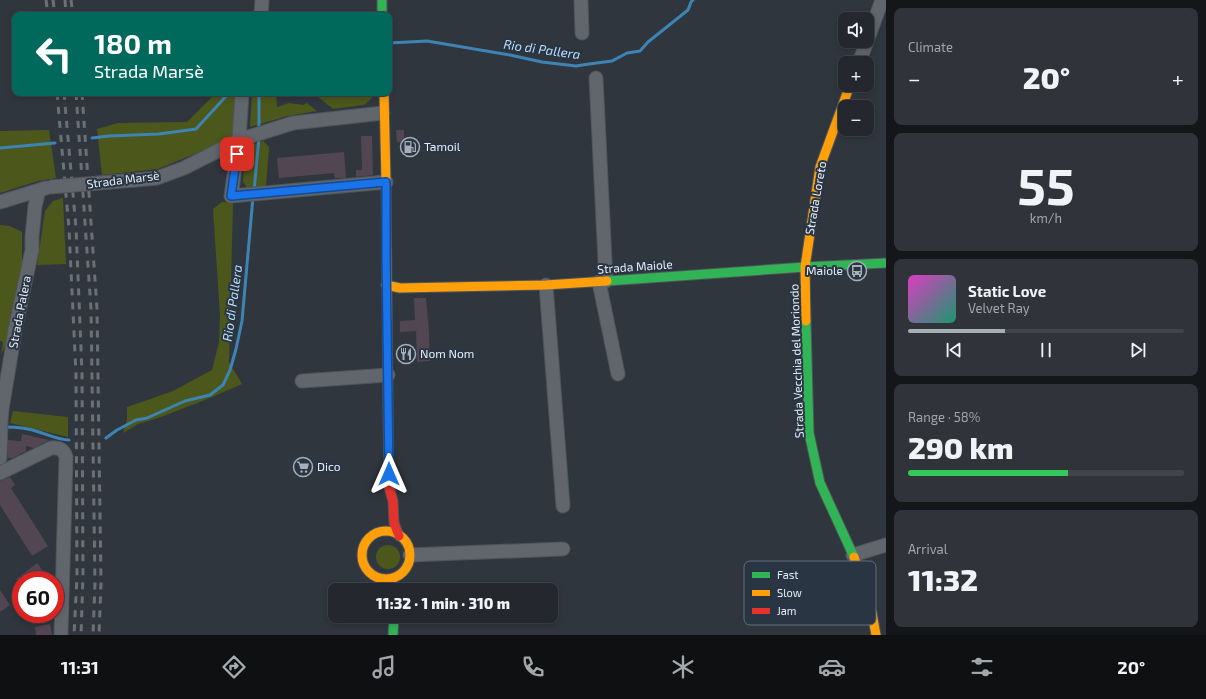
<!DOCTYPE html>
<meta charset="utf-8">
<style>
:root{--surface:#24282e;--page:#30343a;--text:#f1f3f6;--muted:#a3a6aa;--line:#41444a;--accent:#a6aeb6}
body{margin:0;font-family:"Exo 2",sans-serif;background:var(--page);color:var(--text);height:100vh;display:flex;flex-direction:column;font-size:15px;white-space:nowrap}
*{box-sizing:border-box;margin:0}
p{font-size:13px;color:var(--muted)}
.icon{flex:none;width:22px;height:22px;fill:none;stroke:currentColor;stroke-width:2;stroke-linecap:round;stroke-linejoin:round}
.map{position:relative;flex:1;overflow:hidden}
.side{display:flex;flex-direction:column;gap:8px;padding:8px;background:#141619;width:320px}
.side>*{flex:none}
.banner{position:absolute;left:12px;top:12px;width:380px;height:84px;border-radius:8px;box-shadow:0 2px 6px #0003,0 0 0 1px var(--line);background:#00695c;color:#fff;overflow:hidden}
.fabs{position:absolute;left:838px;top:12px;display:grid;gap:8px}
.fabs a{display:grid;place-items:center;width:36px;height:36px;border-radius:8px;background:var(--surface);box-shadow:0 2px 6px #0003,0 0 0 1px var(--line);font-size:20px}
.speed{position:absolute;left:12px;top:571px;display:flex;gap:8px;font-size:20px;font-weight:700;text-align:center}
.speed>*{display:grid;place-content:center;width:52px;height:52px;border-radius:50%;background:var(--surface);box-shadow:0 2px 6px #0003,0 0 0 1px var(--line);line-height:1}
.speed .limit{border:6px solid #d22;background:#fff;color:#111}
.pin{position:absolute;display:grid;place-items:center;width:34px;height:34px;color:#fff;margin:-17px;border-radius:8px;box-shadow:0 2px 6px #0006}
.me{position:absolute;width:44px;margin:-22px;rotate:0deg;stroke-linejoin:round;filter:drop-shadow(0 0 3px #0008)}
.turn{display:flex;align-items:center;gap:14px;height:84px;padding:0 16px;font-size:18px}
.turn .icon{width:52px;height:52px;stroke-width:2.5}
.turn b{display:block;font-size:28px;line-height:34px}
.big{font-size:30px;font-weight:800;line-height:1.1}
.side .card{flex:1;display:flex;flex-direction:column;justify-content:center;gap:6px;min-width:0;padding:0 14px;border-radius:8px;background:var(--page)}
.side .dial{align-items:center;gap:0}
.dial b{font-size:52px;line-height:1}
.song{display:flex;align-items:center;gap:12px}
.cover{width:48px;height:48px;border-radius:6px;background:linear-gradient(135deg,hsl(310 70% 55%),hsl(160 70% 35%))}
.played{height:4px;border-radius:2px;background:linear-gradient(90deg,var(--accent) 35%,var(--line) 35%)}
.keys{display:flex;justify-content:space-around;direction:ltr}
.heat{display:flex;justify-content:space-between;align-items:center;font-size:22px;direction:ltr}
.charge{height:6px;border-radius:3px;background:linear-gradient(90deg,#34c759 58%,var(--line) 0)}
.trip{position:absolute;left:328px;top:583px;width:230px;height:40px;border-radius:8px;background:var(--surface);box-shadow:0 2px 6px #0003,0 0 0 1px var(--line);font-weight:800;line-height:40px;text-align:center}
.tab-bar{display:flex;height:64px;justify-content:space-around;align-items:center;background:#0e1012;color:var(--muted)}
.tab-bar .icon{width:28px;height:28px}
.tab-bar .current{color:var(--accent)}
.tab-bar b{font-size:18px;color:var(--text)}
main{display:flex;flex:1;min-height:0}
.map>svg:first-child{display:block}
.green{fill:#4b571b}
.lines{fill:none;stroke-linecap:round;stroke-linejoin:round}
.stream{stroke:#3d84b5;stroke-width:3}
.building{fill:#514652}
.street-casing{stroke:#4f545b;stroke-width:15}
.fast-casing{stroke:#4f545b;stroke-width:11}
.slow-casing{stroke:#4f545b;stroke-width:11}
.jam-casing{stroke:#4f545b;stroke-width:11}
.street{stroke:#61666d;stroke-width:13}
.fast{stroke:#30b455;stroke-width:9}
.slow{stroke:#ff9f0a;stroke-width:9}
.jam{stroke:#e5322d;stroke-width:9}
.rail{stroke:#6b7075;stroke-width:3;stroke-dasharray:7 7;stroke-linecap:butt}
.street-bridge-casing{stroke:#4f545b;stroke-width:15;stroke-linecap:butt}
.street-bridge{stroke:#61666d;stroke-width:13}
.route-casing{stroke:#114b97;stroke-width:10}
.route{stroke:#1a73e8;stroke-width:7}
.labels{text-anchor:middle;stroke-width:4;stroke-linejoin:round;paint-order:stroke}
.poi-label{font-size:12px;fill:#e6eef7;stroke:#2a3544;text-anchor:start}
.street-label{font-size:12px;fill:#e6eef7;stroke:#2a3544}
.water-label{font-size:13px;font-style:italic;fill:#b9dffc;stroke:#2a3544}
.key{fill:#2a3544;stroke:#626c7a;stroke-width:1}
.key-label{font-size:11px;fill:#e6eef7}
</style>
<main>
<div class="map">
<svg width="886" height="635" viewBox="0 0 886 635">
<rect width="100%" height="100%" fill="#30363e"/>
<path class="green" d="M216,93H234V130L233,138L158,169L102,175L97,129L118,123L187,122Z
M252,93H276L277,107L289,103L303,105L307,103L317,111L287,116L271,121L250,127Z
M323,93H372V98L364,105L333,109L318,97L323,95Z
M49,130L56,178L38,181L0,193V131Z
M263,141L269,147L266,186L248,189L243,182L244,148Z
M63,198L66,264L37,265L45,211L53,201Z
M222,202L233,203L229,362L242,384L210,398L161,417L138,424L123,433L127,419V407L173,391L212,370L219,342L220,316L213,209Z
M0,225L10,226L22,232V270L7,342L1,355L3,342L0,341Z
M13,411L68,417V437L10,423Z
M376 557a12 12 0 1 1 24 0a12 12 0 1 1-24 0Z"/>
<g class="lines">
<path class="stream" d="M389,43L427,41L510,55L542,62L576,66L589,64L612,61L627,53L640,51L648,42L688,10L691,2L693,0
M259,129V93
M92,138L109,136L159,134L196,129L229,93
M0,148L55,143
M254,191L259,137
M5,427C17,427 28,428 39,432C49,435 59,440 69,440
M106,438L117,430L136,420L147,418L185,401L210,395L223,385L230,370L236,349L242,321L253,197"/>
</g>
<path class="building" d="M396,130H404V142H416V153H403V142H397Z
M361,136H372L373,175L356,177V170H362Z
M344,152L346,178H335L334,173L279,178L277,158Z
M414,298H426L429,332L430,361L417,362L416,331L400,332V321L415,320Z
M22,434L49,440L34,448L26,446V451L13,458H8V440L21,441Z
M10,477L15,485L11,488L48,546L32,556L0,505V481Z
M37,563L50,580H15Z
M0,590L10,605L0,612Z
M50,624L52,635H36L35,627Z"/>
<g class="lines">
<g class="street-casing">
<path id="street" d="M581,0L582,33
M261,15L262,0
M859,63L882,0
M596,78L606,281
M242,93L239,140L231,196L386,182
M135,180L157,178L184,168L239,140L293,123L383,113
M0,202L46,188
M599,282L618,374
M546,285L563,506
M302,381L388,375
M0,458L1,421L2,409L16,325L32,250V237L35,206L39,190
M0,473L51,448C59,447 64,450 66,457L61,635
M410,555L563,549
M853,555L886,545"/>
</g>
<g class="fast-casing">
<path id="fast" d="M382,0V15
M607,281L805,267L886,263
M806,321L809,433L820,483L854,557
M393,635L394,616"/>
</g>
<g class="slow-casing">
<path id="slow" d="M384,93L386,182L388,408
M386,285L400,288L546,285L607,281
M806,321L805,267L820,167L850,85
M362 555a24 24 0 1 1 48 0a24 24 0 1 1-48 0Z
M854,557L872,613L876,635"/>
</g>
<g class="jam-casing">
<path id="jam" d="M388,408L389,487L393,501L394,523L399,536"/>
</g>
<use href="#street" class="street"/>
<use href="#fast" class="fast"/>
<use href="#slow" class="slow"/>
<use href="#jam" class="jam"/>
<path class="rail" d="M46,0L48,15
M53,0L55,15
M65,0L66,15
M71,0L73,15
M57,93L69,229L76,374L77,576L74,635
M64,93L76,228L82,373L83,576L81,635
M76,93L91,309L95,583L93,635
M82,93L97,309L101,583L99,635"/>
<g class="street-bridge-casing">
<path id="street-bridge" d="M50,187L135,180"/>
</g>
<use href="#street-bridge" class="street-bridge"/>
</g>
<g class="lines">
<g class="route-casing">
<path id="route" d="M237,154L231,196L386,182V253L389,474"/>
</g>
<use href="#route" class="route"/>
</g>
<defs>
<g id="fuel-ring" transform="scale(1)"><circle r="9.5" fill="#2a3544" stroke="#a6aeb6" stroke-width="1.5"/><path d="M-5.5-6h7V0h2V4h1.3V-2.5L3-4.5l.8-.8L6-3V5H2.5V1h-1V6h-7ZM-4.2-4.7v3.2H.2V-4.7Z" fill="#a6aeb6"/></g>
<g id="bus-ring" transform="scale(1)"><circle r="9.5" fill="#2a3544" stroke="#a6aeb6" stroke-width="1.5"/><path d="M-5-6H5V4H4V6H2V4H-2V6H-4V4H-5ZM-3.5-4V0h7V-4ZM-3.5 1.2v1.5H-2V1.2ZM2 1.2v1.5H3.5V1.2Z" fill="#a6aeb6"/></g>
<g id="restaurant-ring" transform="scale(1)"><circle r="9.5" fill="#2a3544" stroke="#a6aeb6" stroke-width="1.5"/><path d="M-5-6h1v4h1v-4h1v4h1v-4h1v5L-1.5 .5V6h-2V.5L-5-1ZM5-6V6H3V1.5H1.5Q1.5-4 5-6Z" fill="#a6aeb6"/></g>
<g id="supermarket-ring" transform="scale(1)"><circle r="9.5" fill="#2a3544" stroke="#a6aeb6" stroke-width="1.5"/><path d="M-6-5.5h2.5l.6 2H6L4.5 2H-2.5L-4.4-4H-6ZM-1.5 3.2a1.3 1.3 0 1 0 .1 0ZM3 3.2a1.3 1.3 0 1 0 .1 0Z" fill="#a6aeb6"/></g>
</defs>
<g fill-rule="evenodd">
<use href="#fuel-ring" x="410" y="147"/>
<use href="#bus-ring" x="857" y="271"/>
<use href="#restaurant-ring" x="406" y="354"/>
<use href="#supermarket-ring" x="303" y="467"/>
</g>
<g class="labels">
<g class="poi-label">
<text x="424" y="151">Tamoil</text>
<text x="843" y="275" text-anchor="end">Maiole</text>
<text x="420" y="358">Nom Nom</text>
<text x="317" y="471">Dico</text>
</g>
<g class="street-label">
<text transform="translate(123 180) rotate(-7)" y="4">Strada Marsè</text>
<text transform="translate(816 198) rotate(-80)" y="4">Strada Loreto</text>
<text transform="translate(635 267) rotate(-4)" y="4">Strada Maiole</text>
<text transform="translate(20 312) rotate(-79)" y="4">Strada Palera</text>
<text transform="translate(797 361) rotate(-92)" y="4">Strada Vecchia del Moriondo</text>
</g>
<g class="water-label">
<text transform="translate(542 49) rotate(8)" y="5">Rio di Pallera</text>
<text transform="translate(232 303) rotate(-82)" y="5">Rio di Pallera</text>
</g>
</g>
<rect x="744" y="561" width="132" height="64" rx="6" class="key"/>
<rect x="752" y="572" width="18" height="6" fill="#30b455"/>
<rect x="752" y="590" width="18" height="6" fill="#ff9f0a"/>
<rect x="752" y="608" width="18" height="6" fill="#e5322d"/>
<g class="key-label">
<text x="777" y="579">Fast</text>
<text x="777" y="597">Slow</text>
<text x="777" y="615">Jam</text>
</g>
</svg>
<div class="fabs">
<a><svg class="icon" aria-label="sound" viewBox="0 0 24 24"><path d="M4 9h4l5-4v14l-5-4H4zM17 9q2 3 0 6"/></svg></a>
<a>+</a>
<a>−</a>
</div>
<div class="speed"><div class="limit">60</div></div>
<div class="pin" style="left:237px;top:154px;background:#d93025"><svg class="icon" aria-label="arrive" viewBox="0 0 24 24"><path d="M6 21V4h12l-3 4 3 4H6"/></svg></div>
<svg class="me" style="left:389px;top:474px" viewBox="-20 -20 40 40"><path d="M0-17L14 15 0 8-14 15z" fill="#1a73e8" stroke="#fff" stroke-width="4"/></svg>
<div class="trip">11:32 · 1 min · 310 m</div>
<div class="banner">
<div class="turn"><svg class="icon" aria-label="left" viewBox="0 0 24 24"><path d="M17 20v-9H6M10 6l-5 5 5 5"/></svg><div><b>180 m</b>Strada Marsè</div></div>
</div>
</div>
<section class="side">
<div class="card"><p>Climate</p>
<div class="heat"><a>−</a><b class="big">20°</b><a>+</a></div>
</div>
<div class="card dial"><b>55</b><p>km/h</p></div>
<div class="card">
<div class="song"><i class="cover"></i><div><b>Static Love</b><p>Velvet Ray</p></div></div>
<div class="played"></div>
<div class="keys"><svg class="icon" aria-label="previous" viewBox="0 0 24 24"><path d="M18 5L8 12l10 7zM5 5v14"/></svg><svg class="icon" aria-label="pause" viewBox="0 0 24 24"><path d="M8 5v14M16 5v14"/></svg><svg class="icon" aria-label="next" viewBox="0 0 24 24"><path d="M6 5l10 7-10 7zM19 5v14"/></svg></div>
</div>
<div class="card"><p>Range · 58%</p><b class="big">290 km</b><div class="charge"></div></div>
<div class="card"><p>Arrival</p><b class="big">11:32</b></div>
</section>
</main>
<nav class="tab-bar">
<b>11:31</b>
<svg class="icon current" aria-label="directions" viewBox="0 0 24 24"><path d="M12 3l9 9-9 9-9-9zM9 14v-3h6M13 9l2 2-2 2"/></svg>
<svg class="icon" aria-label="music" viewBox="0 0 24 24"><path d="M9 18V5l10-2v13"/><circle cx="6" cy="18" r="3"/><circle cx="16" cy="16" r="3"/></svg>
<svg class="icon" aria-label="phone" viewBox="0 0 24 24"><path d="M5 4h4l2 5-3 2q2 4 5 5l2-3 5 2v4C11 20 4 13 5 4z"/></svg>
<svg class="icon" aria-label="climate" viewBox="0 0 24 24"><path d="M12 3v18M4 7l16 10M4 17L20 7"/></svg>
<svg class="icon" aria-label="car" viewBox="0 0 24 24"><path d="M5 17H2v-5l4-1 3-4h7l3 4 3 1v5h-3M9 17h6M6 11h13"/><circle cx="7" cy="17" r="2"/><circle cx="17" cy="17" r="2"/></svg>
<svg class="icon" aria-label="filters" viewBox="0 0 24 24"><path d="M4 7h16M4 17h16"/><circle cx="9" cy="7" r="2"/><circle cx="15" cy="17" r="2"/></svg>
<b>20°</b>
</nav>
